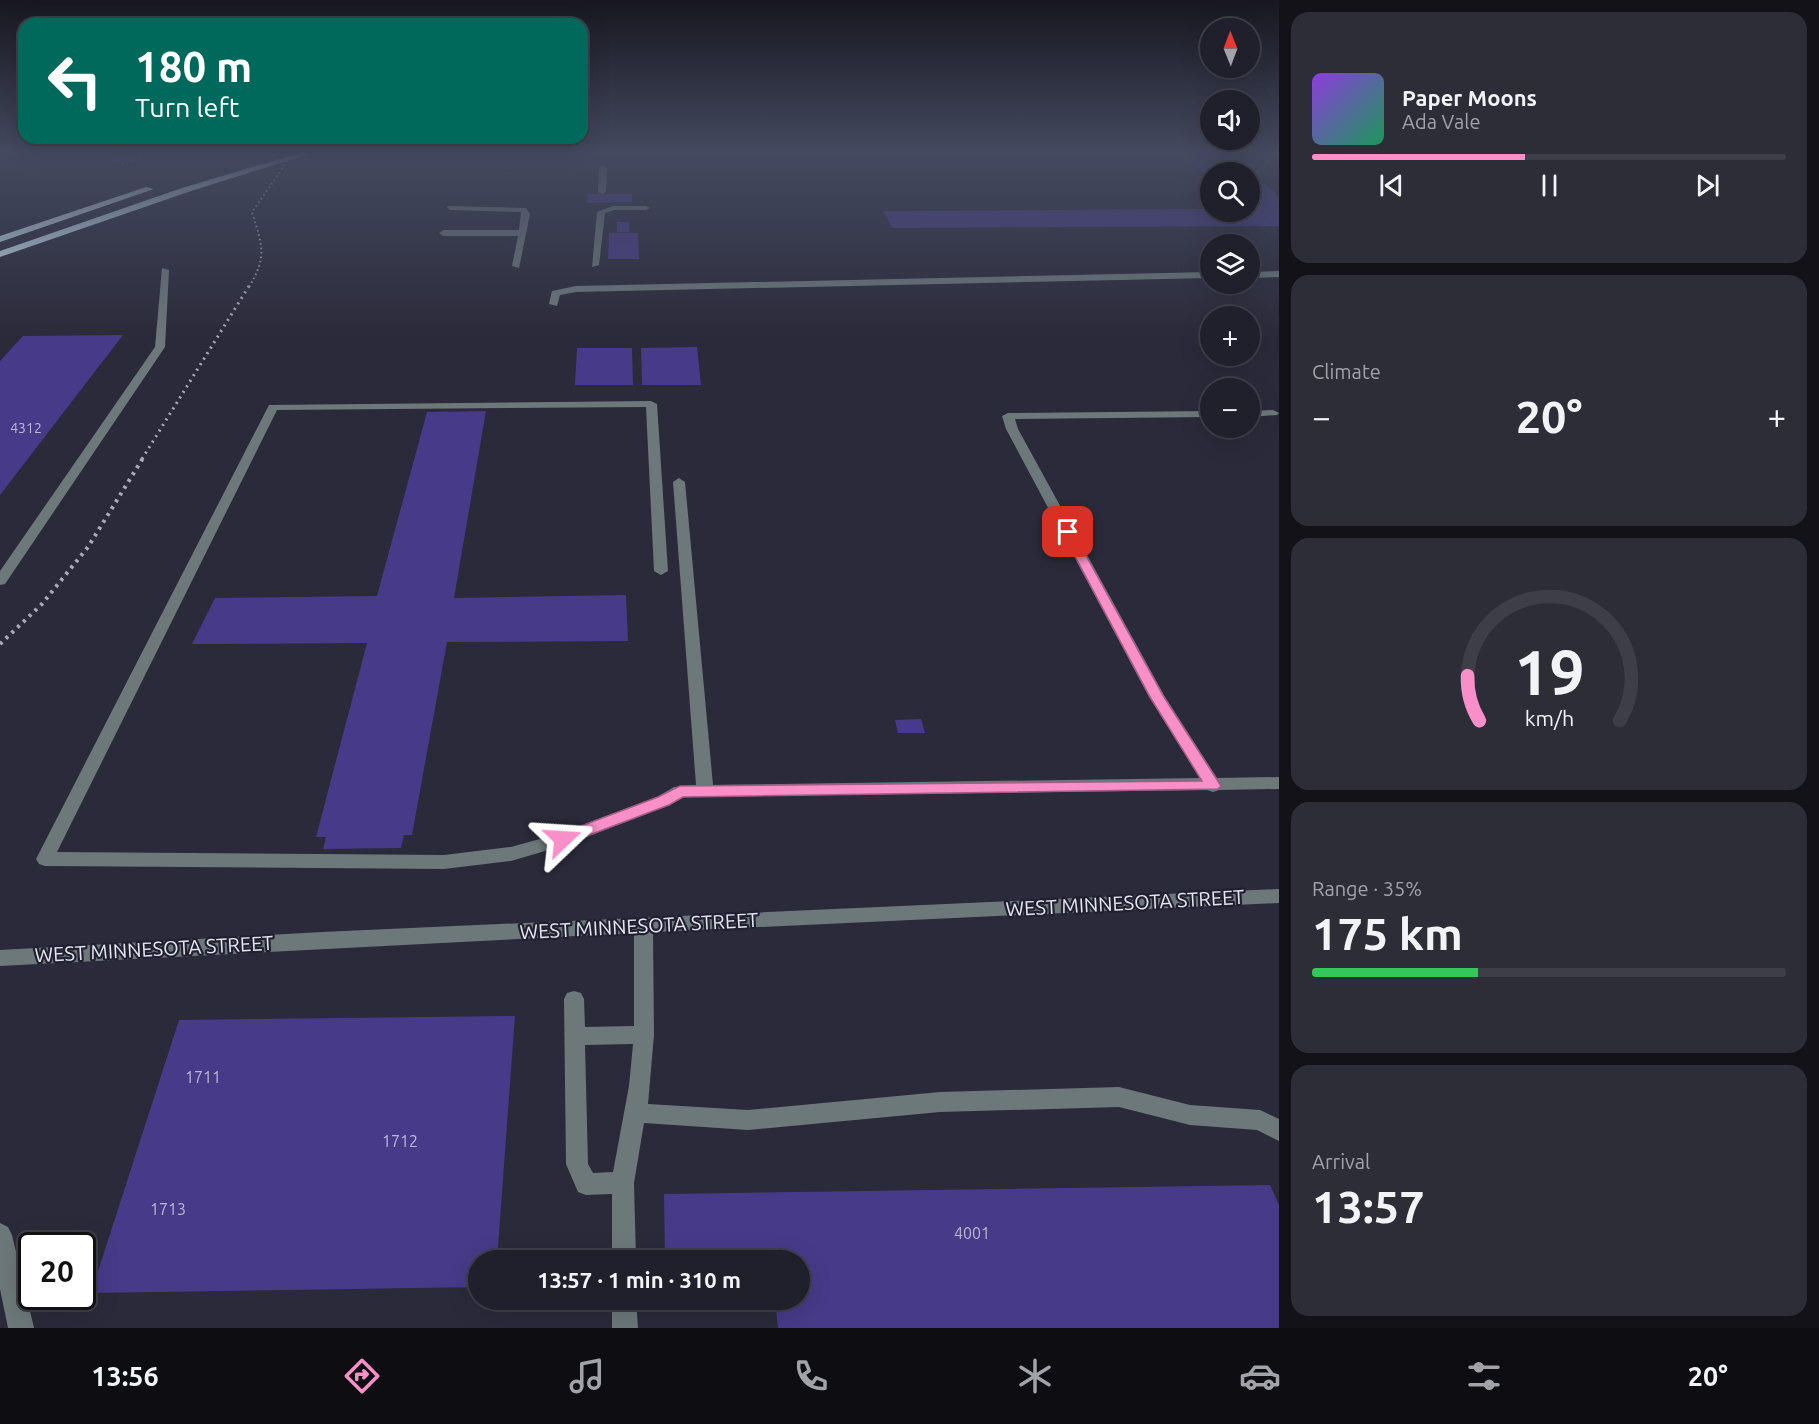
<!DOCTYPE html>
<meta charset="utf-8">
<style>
:root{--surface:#20202c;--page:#2d2d38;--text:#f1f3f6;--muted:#a2a3a9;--line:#3d3e48;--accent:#f98fc9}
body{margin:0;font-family:Ubuntu,sans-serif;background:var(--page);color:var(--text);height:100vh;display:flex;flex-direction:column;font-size:22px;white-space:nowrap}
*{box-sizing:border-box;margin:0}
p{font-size:20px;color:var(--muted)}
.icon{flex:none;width:33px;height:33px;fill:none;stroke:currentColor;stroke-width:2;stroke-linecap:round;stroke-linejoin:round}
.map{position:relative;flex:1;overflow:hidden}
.drawer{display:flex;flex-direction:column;gap:12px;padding:12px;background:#121218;width:540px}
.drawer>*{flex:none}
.hud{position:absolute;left:18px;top:18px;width:570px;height:126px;border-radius:18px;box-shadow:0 6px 24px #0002,0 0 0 2px var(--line);background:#00695c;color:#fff;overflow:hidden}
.needle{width:39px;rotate:359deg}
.fabs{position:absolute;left:1200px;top:18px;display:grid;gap:12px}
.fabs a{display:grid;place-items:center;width:60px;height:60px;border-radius:50%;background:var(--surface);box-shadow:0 6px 24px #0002,0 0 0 2px var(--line);font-size:30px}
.speed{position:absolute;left:18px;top:1232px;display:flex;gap:12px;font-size:30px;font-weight:700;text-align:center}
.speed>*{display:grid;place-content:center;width:78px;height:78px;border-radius:50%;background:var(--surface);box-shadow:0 6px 24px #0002,0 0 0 2px var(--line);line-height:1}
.speed .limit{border:3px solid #111;border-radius:9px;background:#fff;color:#111}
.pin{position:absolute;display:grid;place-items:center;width:51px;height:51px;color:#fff;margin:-26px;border-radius:12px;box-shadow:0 3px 9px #0006}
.me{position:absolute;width:66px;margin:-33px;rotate:70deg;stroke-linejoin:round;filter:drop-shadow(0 0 4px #0008)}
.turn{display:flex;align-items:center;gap:21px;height:126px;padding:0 18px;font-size:27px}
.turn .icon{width:78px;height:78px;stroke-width:2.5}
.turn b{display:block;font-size:42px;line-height:51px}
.big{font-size:45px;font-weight:700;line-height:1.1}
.drawer .card{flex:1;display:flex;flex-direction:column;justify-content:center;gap:9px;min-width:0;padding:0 21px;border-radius:18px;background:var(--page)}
.drawer .dial{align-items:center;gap:0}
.dial svg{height:156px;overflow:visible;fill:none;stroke:var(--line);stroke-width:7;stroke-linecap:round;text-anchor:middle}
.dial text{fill:var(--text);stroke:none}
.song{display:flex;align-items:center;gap:18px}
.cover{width:72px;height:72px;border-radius:9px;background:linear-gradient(135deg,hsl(270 70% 55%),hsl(150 70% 35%))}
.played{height:6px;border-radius:3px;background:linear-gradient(90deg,var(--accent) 45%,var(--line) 45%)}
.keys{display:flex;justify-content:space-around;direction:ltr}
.heat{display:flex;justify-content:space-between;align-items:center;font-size:33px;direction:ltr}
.charge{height:9px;border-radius:4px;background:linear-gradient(90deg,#34c759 35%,var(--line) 0)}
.trip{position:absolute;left:468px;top:1250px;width:342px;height:60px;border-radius:30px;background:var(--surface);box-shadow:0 6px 24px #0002,0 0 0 2px var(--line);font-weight:700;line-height:60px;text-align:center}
.tab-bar{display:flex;height:96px;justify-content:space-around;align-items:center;background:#0d0d12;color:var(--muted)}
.tab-bar .icon{width:42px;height:42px}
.tab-bar .active{color:var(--accent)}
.tab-bar b{font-size:27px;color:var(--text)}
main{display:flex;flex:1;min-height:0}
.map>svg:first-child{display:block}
.building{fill:#473a88}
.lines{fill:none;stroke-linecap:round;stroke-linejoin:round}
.minor{fill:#6d787b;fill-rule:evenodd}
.highway{fill:#c8e2eb;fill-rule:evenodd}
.rail-far2{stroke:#aaa9b6;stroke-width:2;stroke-dasharray:1.5 3;stroke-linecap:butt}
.rail-far1{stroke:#aaa9b6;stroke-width:3;stroke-dasharray:2 4.5;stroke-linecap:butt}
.rail{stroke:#aaa9b6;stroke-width:4;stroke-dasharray:3 5;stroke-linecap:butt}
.route{fill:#f98fc9;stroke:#a25d83;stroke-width:1.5}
.labels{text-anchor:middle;stroke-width:4.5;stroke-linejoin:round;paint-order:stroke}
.number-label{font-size:14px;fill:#bdb9d5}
.near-number-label{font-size:16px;fill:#bdb9d5}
.near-street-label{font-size:20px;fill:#e4e3ef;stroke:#212030}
</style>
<main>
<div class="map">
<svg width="1279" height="1328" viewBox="0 0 1279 1328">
<rect width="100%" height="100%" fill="#2b2a3a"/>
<path class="building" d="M86,153H154L119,163Z
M1180,153H1223L1249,172H1210V178Z
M1250,173L1278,195H1273L1279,196V226L892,228L883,211L1210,209V212H1250Z
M588,194H632V202L587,203Z
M617,222H629V232H617Z
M609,233H638L639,259H608Z
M123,335L0,495V361L23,336Z
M697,347L701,385H642L641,348Z
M577,348H632L633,385H575Z
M486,411L454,598L626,595L628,641L447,642L412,835H404L401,848L323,849L326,837H316L367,643L192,644L215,598L377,596L427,412Z
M921,719L925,733H898L895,720Z
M515,1016L497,1260H478V1287L91,1293L179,1020Z
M1270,1185L1279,1205V1328H778L775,1299H800V1260H665L664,1194Z"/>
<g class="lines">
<path class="minor" d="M603,166L607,168L606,192L602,194L598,192L599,168Z
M448,206L526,208L530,214L519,268L512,266L518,236H443L439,233L443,230H519L521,212L451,210L447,208Z
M613,206H646L650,208L646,210H614L605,213L599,265L592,267L597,212Z
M162,268L169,270L165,347L5,584L0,585V571L155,347Z
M1279,271V277L1250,278V272Z
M1210,272V278L576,292L560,295L557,306L549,304L552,291L576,286Z
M651,401L657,404L668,571L661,575L654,571L646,407L277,410L57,852L444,855L511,847L558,834L657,797L674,787L696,785L673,482L679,478L685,482L713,785L1200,778L1149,697L1006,429L1002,416L1008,413L1210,411V417L1015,419L1018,429L1165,697L1217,778L1279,777V789L1219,790L1213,792L1207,790L683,797L669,805L569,844L511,861L444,869L45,866L39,864L36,859L269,405Z
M1273,410L1279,413L1277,415L1250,417V411Z
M1279,889V903L653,932L654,1035L648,1104L748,1110L940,1092L1119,1087L1190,1105L1260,1110L1279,1119V1141L1257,1130L1190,1125L1119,1107L940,1112L748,1130L644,1123L634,1183L636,1260H612V1194L586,1195L578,1192L566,1164L564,999L567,993L574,991L581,993L584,999L585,1027L634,1026V933L0,966V950L322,932ZM633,1044L629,1086L613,1172L593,1173L588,1164L585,1045Z
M0,1223L8,1227L12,1235L34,1328H8L0,1289Z
M612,1299H636L638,1328H612Z"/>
<path class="highway" d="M300,153H312L188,192L0,257V251L182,188Z
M146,187L154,189L0,242V236Z"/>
<path class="rail-far2" d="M122,164L161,153
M249,287C268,255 262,246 252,212L293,153"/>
<path class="rail-far1" d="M142,459L249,286"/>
<path class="rail" d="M0,644L42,604L88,547L143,458"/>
</g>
<linearGradient id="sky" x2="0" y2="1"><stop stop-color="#181720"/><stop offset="0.45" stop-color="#444a60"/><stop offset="1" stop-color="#444a60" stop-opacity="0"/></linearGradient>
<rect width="1279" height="339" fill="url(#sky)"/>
<path class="route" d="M1068,529L1073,532L1164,697L1221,786L1218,789L683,797L669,805L568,843H557L555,839L557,835L658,797L680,786L1202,781L1150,697L1062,532Z"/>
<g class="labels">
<g class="number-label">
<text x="26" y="433">4312</text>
</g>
<g class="near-number-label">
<text x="203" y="1083">1711</text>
<text x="400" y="1147">1712</text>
<text x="168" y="1215">1713</text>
<text x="972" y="1239">4001</text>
</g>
<g class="near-street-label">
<text transform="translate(1125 903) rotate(-3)" y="7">WEST MINNESOTA STREET</text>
<text transform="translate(639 926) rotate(-3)" y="7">WEST MINNESOTA STREET</text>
<text transform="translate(154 949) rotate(-3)" y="7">WEST MINNESOTA STREET</text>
</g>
</g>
</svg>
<div class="fabs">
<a><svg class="needle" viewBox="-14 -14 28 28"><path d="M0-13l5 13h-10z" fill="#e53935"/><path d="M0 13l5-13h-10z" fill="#a2a3a9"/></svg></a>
<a><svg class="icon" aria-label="sound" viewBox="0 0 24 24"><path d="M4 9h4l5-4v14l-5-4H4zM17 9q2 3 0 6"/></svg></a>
<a><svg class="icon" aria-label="search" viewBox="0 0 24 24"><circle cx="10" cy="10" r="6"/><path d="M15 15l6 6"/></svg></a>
<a><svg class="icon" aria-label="layers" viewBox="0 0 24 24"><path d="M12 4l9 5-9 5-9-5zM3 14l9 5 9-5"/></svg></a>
<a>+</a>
<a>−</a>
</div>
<div class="speed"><div class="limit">20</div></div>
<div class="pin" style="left:1068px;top:532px;background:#d93025"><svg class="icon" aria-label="arrive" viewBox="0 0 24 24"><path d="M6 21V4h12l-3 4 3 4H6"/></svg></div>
<svg class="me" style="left:563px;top:839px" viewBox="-20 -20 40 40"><path d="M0-17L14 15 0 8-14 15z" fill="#f98fc9" stroke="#fff" stroke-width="4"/></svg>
<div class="trip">13:57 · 1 min · 310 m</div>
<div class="hud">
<div class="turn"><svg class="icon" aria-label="left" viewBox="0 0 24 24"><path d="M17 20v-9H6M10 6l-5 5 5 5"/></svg><div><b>180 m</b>Turn left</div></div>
</div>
</div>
<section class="drawer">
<div class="card">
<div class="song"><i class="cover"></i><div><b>Paper Moons</b><p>Ada Vale</p></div></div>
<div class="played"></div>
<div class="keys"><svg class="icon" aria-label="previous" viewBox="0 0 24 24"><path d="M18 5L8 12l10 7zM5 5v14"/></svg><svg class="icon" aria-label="pause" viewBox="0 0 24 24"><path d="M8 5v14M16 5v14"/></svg><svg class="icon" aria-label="next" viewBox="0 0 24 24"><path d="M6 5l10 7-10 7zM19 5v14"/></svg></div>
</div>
<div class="card"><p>Climate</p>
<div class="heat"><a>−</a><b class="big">20°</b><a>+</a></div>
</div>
<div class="card dial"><svg viewBox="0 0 100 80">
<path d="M14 69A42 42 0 1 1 86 69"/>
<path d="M14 69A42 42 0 0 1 8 46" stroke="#f98fc9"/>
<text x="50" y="56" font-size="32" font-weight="700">19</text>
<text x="50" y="72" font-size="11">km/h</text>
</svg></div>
<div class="card"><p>Range · 35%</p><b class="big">175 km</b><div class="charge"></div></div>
<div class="card"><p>Arrival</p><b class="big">13:57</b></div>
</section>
</main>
<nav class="tab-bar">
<b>13:56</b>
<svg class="icon active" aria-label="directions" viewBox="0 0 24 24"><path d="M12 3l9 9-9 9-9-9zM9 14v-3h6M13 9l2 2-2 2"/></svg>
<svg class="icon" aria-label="music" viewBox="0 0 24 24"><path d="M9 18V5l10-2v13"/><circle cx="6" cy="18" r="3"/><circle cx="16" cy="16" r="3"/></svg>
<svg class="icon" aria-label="phone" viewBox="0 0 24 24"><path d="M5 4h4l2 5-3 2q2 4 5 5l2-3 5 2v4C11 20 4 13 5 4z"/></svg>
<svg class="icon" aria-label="climate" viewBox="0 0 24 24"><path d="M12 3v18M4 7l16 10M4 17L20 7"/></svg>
<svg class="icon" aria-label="car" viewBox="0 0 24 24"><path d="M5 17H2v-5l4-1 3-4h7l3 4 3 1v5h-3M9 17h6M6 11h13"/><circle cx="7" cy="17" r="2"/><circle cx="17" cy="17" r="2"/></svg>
<svg class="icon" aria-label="filters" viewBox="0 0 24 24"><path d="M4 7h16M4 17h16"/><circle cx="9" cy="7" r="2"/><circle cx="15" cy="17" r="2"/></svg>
<b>20°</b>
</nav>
